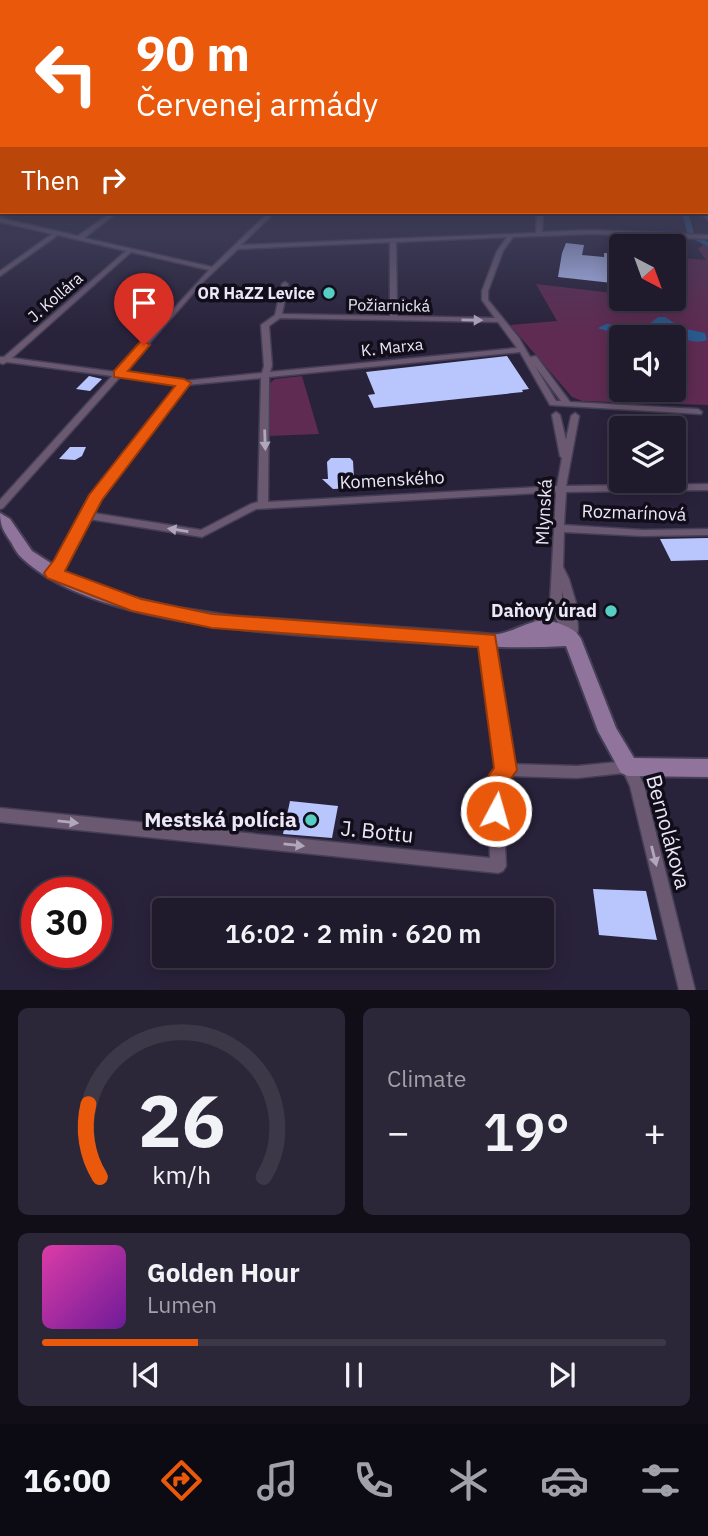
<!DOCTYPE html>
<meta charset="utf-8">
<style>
:root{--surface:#1f1a2c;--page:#2c2738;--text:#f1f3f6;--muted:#a1a1a9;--line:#3c3848;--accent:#ea580c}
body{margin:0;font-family:"IBM Plex Sans",sans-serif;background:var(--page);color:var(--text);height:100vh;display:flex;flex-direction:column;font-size:26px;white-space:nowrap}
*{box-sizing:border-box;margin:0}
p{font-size:23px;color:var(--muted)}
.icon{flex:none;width:38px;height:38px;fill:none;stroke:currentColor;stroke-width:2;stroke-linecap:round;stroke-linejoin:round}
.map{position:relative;height:990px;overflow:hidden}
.panel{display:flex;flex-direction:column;gap:18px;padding:18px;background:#110e18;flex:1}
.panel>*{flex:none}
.hud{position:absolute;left:0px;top:0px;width:709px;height:214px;box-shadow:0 4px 18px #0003,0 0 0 2px var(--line);background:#ea580c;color:#fff;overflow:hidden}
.needle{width:46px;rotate:139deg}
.fabs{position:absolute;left:609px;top:234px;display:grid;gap:14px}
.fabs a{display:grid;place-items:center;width:77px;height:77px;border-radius:7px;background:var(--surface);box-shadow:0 4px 18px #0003,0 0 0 2px var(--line);font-size:35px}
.speed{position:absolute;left:21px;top:877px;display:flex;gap:14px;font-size:35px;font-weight:700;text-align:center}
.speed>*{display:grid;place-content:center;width:91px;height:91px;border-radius:50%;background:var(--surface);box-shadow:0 4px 18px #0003,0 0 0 2px var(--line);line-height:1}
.speed .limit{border:10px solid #d22;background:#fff;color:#111}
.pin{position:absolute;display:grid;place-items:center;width:60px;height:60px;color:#fff;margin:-72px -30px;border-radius:50% 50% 50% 0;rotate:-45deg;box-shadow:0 0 7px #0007}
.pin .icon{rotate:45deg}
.me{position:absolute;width:77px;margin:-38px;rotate:6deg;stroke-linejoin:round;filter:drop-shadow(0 0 5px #0008)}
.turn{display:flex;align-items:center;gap:24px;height:147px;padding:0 21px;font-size:32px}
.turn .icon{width:91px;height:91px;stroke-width:2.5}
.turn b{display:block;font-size:49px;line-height:60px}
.then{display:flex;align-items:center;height:66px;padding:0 21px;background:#0003;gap:14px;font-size:26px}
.big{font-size:52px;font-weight:600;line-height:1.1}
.panel .widget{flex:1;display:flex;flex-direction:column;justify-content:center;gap:10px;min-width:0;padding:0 24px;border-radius:10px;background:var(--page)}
.panel .dial{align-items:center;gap:0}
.dial svg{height:182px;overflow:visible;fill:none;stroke:var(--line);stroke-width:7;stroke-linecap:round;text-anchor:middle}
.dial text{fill:var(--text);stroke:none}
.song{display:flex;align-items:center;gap:21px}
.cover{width:84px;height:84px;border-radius:10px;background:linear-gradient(135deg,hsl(320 70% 55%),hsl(280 70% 35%))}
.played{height:7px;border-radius:4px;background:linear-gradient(90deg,var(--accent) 25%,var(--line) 25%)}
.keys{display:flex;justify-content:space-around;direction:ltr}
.heat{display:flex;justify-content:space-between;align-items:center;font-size:38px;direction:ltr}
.panel .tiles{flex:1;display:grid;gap:18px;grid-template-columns:1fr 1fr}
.widget:last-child{grid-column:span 2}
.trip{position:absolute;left:152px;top:898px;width:402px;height:70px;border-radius:7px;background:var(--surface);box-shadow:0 4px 18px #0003,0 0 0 2px var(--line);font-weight:600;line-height:70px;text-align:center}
.tab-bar{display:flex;height:112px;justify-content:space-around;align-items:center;background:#0c0a12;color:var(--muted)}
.tab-bar .icon{width:49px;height:49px}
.tab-bar .active{color:var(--accent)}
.tab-bar b{font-size:32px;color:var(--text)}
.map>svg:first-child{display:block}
.green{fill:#5f2b52;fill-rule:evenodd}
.water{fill:#2a5b8e}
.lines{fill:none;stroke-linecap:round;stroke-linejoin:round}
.canal{fill:#2a5b8e;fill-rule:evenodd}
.building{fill:#b8c6fd}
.street-casing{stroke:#443e56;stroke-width:3}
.secondary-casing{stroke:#443e56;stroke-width:4}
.street{fill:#6a5971;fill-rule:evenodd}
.secondary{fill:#90749b;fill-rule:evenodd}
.oneway{fill:#b1a7bc}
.route{fill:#ea580c;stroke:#983908;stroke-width:2}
.poi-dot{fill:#56cec3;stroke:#110e19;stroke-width:2.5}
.labels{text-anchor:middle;stroke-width:7;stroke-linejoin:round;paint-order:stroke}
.far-poi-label{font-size:16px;font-weight:bold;fill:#ebe7f9;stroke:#110e19;text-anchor:end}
.far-street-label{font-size:16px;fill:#ebe7f9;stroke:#110e19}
.street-label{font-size:18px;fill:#ebe7f9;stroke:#110e19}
.poi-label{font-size:18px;font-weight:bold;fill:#ebe7f9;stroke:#110e19;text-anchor:end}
.near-poi-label{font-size:21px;font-weight:bold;fill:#ebe7f9;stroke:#110e19;text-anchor:end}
.near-street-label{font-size:21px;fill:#ebe7f9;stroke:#110e19}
</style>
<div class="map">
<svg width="708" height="990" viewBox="0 0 708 990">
<rect width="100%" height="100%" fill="#29223b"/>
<path class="green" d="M703,245L708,247V405L582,401L572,397L510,325L557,321L536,284L621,294V299H674V274L687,265L683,258L706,260L698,249ZM621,338H674V390H621Z
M302,376L319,434L268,436L269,384L275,379Z"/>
<path class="water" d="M658,317H665L682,328L705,333L707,340C693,345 683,337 669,336C660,336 650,339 641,338C635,337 601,330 598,328L606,324L647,326Z"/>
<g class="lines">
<path class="canal" d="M682,212H688L694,233L708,242V247L688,236Z"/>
</g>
<path class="building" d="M566,243L584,245L582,255L604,257V253L621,254V284L558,277L562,253Z
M507,356L529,389L522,390L523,392L374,408L368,395L375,394L366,372Z
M89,376L102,379L90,391L76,389Z
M70,447H86L82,456L75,460L59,459Z
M331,458H350L353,461L354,478L360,477L351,488L333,489L322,479H328L327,462Z
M708,538V560L671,561L660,539Z
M290,801L338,806L332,838L283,834Z
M593,889L646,891L657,940L599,935Z"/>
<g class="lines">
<g class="street-casing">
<path id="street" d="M707,193H708V197H707Z
M112,212H118L84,238L212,267L269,212H275L241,245L536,233L537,212H543L542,232L592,230L708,235V239L592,234L513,237L503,251L488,291V300L519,338L530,357L536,356L570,402L698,409L702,412L701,414L550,405L520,352L269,377L268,502L557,486L562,458L560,456L552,415L556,412L560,415L566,440L571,416L575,413L579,416L566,486L708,484V490L566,492L564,525L643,530L708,529V535L643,536L564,532L563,567L569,579L576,603L578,629L576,642C574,642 572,644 571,643C562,641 558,621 554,613C548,620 543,631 533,628L531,625L550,603L556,492L256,509L202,537L89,519L66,563L57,576H49L48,573L57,561L92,497L179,385L120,377L3,508L0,509V500L112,376L7,362L3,364L0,363V357H4L126,251L58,235L0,276V271L52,234L0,222V218L78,236ZM507,237L497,251L482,291V300L495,318L397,316L396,242ZM390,242V316L282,314L288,284L285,282L282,284L275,315L261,325L264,366L262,373L184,381L123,373L205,280L238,249ZM131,252L209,270L116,372L12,358ZM280,318L498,322L517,348L270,372L272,366L269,326ZM535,366L561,401H556ZM261,378L258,502L251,504L201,530L93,513L99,500L186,385ZM562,590L567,616L562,604Z
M700,212H706L708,215V220Z
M488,635L492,637L494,640L493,655L511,764L577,766L628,761L633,763L644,785L695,990H679L630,786L624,773L577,778L509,776L502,785L506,866L503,871L498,873L0,822V808L490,858L488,784L498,769L481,655L482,640L484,637Z"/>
</g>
<g class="secondary-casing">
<path id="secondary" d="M0,513L10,519L32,551L71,576L118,594L173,607L232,616L477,633C484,634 493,635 499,634C523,629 536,613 563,625C571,628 577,632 581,639L616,728L634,758L708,759V777L628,776L621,773L598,731L566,646C504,650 442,644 380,640C284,634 96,627 23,559C18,555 14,548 11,542C4,532 0,526 0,513Z"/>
</g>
<use href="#street" class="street"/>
<use href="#secondary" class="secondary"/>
</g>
<defs><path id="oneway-solid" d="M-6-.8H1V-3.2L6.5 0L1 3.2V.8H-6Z" transform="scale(1.75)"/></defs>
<g class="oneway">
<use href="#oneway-solid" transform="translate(472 320) rotate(1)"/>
<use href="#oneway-solid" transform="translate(265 440) rotate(88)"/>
<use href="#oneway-solid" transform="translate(178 530) rotate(-171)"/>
<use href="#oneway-solid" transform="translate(68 822) rotate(6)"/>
<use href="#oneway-solid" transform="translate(294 845) rotate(6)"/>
<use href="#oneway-solid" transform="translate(654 856) rotate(76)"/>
</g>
<linearGradient id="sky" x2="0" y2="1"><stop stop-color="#171320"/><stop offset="0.58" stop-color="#434460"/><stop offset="1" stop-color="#434460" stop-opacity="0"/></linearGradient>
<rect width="708" height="332" fill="url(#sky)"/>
<path class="route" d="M144,341L150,345L128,371L184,379L191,383L102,500L65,571L141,599L212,614L495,635L517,770L506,786L508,811L504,819L496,822L487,819C480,801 482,782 494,768L478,647L212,628L132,611L47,578L44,573L54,560L89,495L175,386L114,377V371L140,342Z"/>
<g class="poi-dot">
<circle cx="329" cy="293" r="7"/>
<circle cx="611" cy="611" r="7"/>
<circle cx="311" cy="820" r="7"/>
</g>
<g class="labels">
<g class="far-poi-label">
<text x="315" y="299">OR HaZZ Levice</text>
</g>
<g class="far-street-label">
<text transform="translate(55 297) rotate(-41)" y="6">J. Kollára</text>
<text transform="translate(389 305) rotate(1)" y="6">Požiarnická</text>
<text transform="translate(392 347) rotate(-6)" y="6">K. Marxa</text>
</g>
<g class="street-label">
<text transform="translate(392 480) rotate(-3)" y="6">Komenského</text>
<text transform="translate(544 512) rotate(-87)" y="6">Mlynská</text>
<text transform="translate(634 513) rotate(2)" y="6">Rozmarínová</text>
</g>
<g class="poi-label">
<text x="597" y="617">Daňový úrad</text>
</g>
<g class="near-poi-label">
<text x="297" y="827">Mestská polícia</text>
</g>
<g class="near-street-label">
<text transform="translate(377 832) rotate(6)" y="7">J. Bottu</text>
<text transform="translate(668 832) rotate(75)" y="7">Bernolákova</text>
</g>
</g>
</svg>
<div class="fabs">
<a><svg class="needle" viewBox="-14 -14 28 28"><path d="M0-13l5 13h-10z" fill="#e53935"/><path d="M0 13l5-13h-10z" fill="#a1a1a9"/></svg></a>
<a><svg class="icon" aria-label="sound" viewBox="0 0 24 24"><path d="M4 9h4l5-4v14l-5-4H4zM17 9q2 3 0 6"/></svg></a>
<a><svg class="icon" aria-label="layers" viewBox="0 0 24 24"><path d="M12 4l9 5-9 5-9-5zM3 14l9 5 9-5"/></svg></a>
</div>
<div class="speed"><div class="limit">30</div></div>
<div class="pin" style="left:144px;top:345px;background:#d93025"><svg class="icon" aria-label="arrive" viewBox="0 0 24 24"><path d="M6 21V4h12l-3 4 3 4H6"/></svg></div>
<svg class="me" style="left:496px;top:811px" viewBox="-20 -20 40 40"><circle r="17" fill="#ea580c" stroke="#fff" stroke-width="3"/><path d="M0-11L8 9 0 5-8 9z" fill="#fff"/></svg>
<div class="trip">16:02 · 2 min · 620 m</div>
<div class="hud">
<div class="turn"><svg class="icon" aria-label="left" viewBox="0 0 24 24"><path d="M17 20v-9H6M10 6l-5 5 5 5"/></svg><div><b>90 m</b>Červenej armády</div></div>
<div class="then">Then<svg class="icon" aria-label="right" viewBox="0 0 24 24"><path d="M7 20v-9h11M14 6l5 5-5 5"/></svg></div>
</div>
</div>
<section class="panel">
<div class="tiles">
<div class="widget dial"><svg viewBox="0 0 100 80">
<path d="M14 69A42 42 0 1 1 86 69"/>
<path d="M14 69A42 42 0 0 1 9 37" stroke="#ea580c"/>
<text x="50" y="56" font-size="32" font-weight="700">26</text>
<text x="50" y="72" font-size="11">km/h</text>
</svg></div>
<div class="widget"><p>Climate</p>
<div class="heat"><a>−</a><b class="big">19°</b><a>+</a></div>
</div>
<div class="widget">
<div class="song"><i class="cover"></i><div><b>Golden Hour</b><p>Lumen</p></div></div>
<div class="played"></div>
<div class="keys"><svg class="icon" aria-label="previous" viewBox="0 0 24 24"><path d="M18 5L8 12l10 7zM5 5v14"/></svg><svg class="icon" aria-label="pause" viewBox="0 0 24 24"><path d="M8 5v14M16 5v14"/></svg><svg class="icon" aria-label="next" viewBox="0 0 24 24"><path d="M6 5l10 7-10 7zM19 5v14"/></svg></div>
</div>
</div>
</section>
<nav class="tab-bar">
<b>16:00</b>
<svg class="icon active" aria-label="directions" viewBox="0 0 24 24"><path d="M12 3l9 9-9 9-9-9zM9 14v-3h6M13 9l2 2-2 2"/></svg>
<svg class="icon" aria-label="music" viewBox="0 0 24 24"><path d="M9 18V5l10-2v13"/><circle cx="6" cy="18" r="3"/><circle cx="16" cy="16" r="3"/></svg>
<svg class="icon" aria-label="phone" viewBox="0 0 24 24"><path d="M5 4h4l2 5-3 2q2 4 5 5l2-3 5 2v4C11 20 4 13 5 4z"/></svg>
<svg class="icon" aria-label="climate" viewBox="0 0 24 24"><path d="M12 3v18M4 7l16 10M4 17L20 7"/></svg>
<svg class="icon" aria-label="car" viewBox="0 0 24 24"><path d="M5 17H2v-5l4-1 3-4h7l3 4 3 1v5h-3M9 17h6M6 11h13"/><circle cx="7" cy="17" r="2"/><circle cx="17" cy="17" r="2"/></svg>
<svg class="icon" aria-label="filters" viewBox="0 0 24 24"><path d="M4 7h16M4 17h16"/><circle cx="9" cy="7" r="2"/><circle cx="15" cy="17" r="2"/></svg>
</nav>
